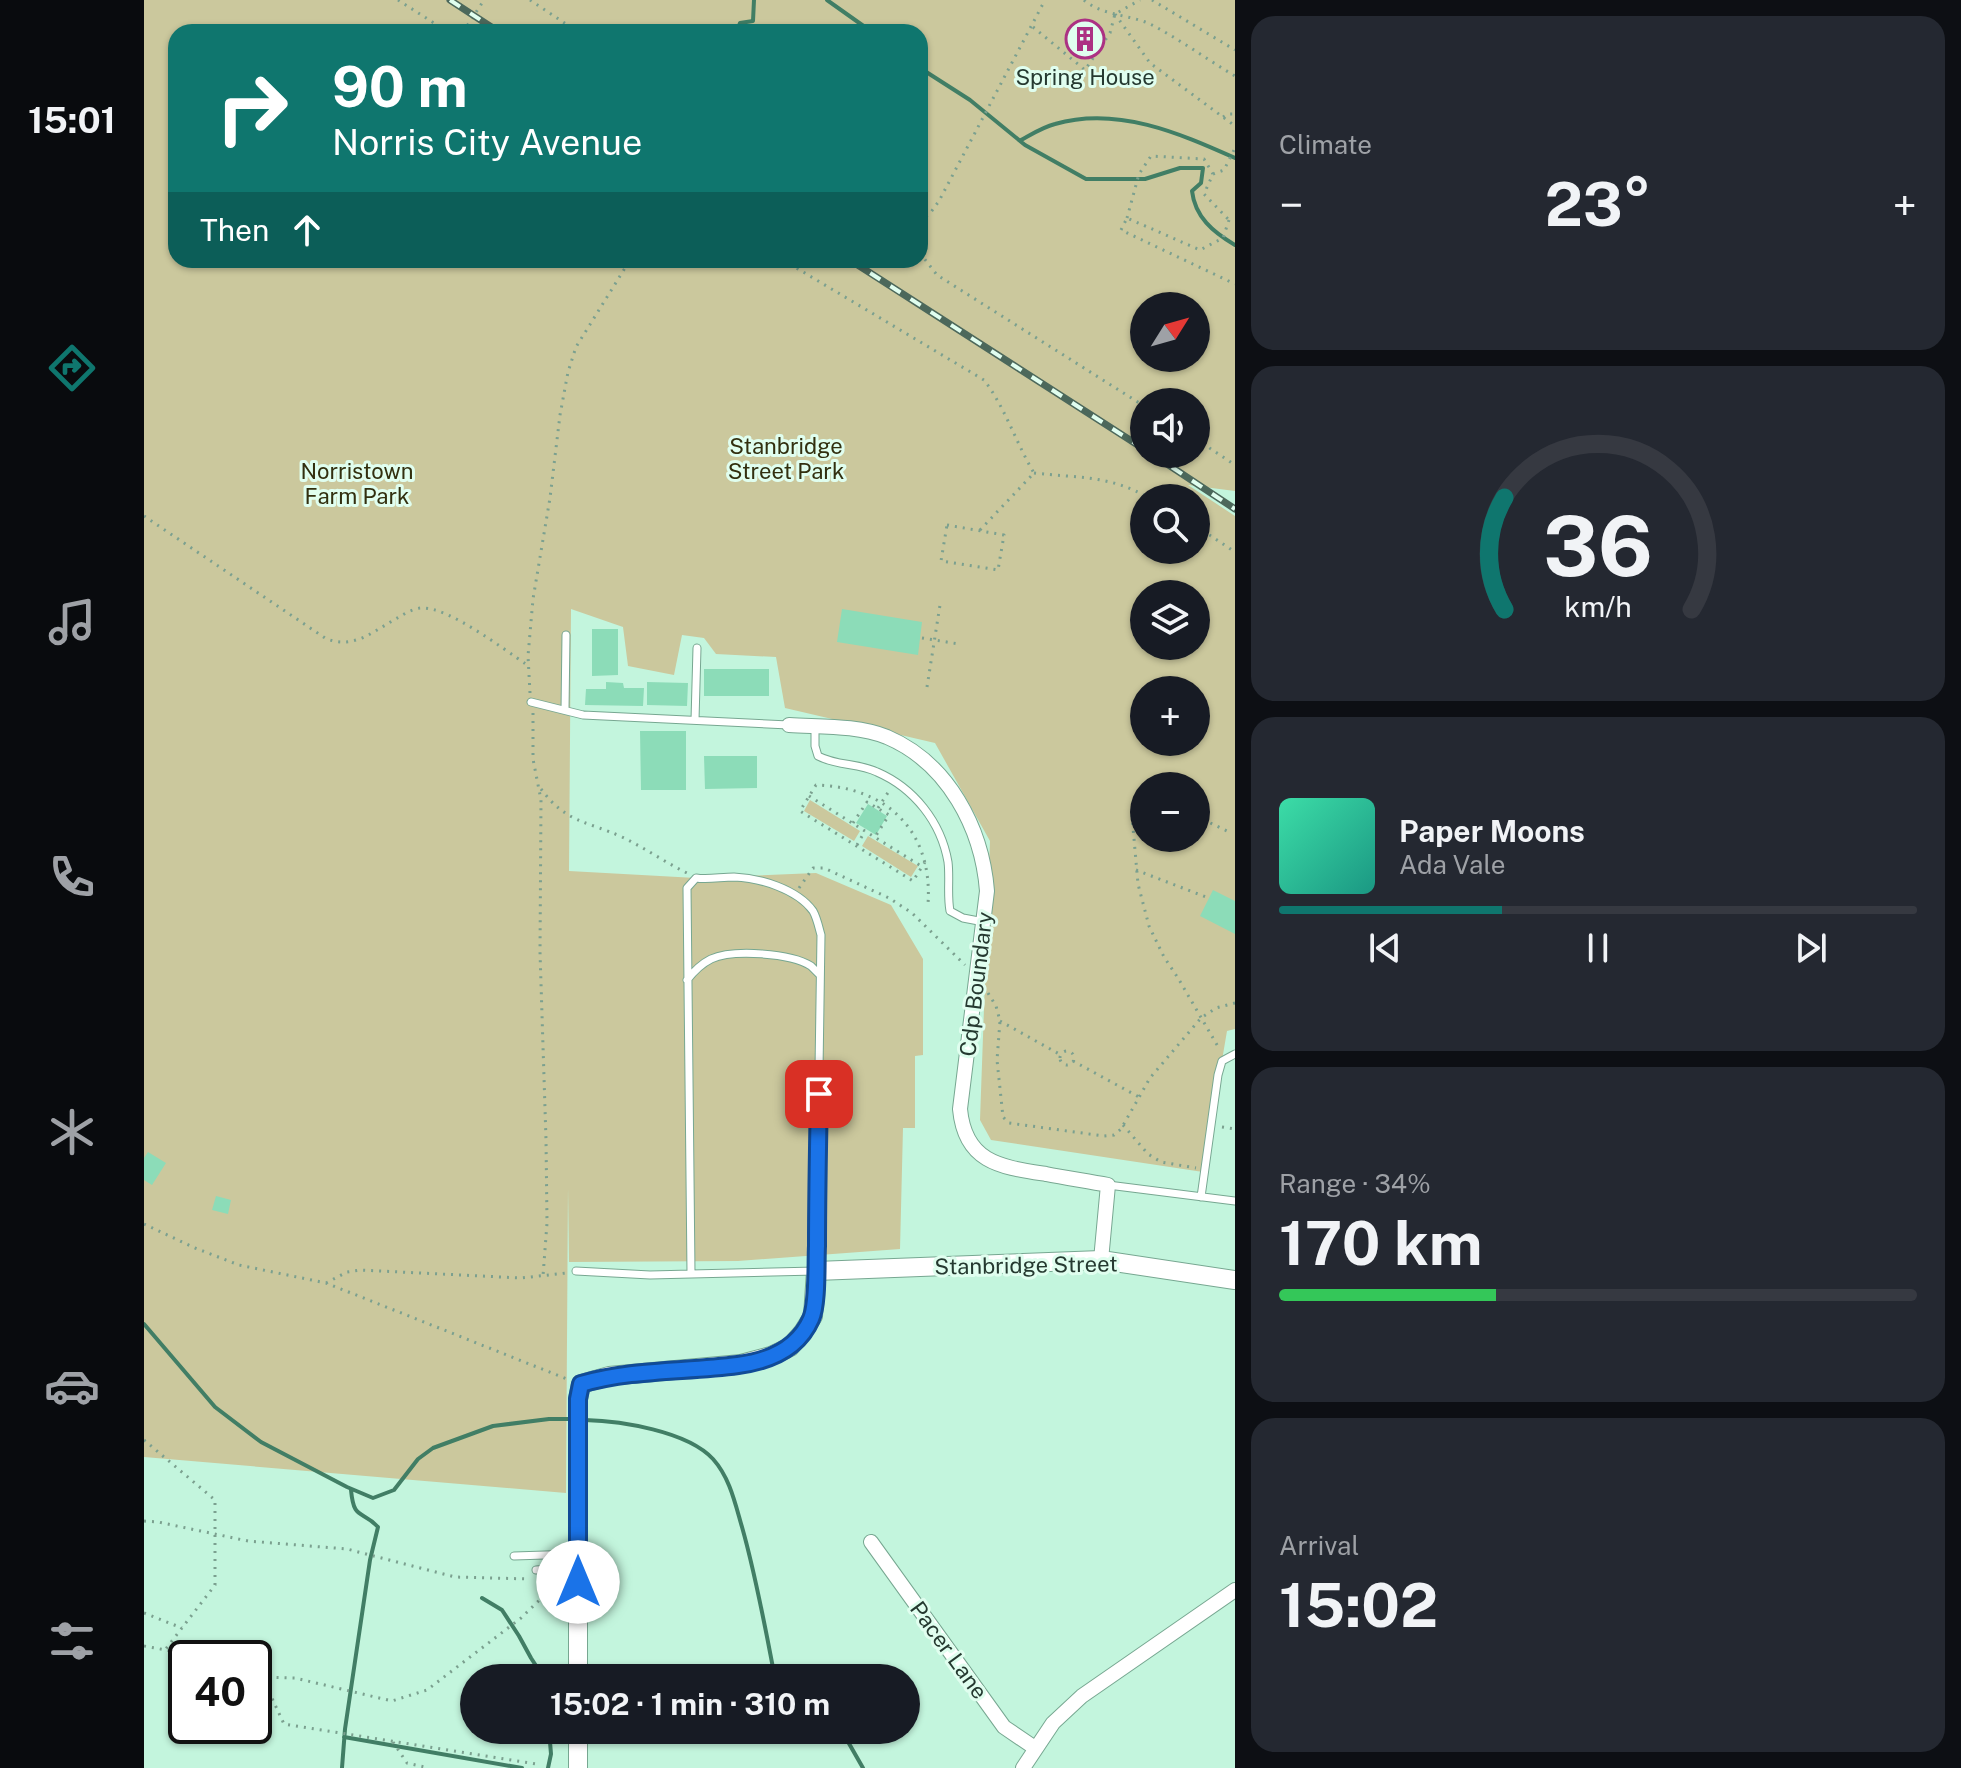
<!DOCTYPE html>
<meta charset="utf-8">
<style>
:root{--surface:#171b24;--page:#242831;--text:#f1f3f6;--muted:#9ea1a6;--line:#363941;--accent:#0f766e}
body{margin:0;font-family:"Public Sans",sans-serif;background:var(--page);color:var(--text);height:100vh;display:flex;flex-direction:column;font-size:30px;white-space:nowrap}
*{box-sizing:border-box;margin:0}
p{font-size:26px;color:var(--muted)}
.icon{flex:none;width:44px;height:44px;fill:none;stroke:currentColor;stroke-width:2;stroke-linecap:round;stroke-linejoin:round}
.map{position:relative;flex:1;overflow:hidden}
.drawer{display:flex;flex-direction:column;gap:16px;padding:16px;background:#0d0f14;width:726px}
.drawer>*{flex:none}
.banner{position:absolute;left:24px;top:24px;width:760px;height:244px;border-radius:24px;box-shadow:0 2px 6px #0004;background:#0f766e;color:#fff;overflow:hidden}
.needle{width:52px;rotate:53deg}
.controls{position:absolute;left:986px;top:292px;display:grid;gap:16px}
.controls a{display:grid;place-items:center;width:80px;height:80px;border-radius:50%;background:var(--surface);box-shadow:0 2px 6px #0004;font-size:40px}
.speed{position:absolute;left:24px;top:1640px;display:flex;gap:16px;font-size:40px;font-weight:700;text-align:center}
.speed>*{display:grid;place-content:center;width:104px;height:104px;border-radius:50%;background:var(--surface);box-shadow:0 2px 6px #0004;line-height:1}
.speed .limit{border:4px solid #111;border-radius:12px;background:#fff;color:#111}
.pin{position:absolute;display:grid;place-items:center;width:68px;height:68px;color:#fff;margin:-34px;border-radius:16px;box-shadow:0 4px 12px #0006}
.me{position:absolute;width:88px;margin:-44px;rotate:0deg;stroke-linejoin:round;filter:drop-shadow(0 0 6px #0008)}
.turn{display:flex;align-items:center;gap:28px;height:168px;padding:0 32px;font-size:36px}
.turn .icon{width:104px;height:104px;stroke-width:2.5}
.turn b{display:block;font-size:56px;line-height:68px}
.then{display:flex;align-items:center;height:76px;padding:0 32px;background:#0003;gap:16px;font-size:30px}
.big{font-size:60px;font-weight:700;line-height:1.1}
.drawer .tile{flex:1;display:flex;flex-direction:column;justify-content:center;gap:12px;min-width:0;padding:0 28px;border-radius:24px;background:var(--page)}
.drawer .dial{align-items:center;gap:0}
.dial svg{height:208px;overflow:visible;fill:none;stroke:var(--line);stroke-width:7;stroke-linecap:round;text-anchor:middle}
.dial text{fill:var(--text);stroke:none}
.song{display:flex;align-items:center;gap:24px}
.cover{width:96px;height:96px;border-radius:12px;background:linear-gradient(135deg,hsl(160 70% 55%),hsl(170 70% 35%))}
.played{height:8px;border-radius:4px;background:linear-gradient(90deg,var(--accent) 35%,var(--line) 35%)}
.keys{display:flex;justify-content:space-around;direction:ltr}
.heat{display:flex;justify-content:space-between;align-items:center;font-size:44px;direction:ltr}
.charge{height:12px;border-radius:6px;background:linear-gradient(90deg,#34c759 34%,var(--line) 0)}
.trip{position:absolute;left:316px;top:1664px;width:460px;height:80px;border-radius:40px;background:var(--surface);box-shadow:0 2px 6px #0004;font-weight:700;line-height:80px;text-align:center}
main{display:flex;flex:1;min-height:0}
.menu{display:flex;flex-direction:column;width:144px;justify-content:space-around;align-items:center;background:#090b0e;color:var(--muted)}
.menu .icon{width:56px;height:56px}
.menu .active{color:var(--accent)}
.menu b{font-size:36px;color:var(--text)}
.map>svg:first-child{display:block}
.green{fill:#cbc89d;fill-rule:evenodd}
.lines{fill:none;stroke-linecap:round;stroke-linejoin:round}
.stream{stroke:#417e65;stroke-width:4}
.building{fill:#8cdcb8}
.service-casing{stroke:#77a791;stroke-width:9}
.minor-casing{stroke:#77a791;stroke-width:16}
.tertiary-casing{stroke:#77a791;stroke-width:20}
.path{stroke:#7ba08f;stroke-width:3;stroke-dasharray:2 6;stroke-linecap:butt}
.service{stroke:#fff;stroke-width:7}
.minor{stroke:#fff;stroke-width:14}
.tertiary{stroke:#fff;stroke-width:18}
.rail-casing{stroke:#4c685b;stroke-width:7}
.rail{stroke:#e0feef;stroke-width:4;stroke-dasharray:12;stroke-linecap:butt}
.route-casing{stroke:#114b97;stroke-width:20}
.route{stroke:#1a73e8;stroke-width:14}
.labels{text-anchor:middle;stroke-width:6;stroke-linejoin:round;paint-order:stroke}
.poi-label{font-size:22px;fill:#253930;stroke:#e0feef}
.park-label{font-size:22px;fill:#322f0f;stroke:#e0feef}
.street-label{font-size:22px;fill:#253930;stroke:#e0feef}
</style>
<main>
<nav class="menu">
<b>15:01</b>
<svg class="icon active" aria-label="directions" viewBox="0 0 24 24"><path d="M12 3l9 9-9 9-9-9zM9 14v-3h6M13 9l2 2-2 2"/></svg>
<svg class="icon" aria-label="music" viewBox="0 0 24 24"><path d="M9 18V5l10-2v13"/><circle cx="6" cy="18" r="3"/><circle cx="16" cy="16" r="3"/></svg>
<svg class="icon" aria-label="phone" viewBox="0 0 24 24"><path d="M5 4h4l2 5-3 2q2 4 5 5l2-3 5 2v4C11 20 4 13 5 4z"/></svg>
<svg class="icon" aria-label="climate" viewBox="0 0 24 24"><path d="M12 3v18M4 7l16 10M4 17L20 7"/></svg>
<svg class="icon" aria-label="car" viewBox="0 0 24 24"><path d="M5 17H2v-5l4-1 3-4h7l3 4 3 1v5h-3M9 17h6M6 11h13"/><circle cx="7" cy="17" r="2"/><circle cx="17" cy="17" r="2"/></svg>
<svg class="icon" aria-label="filters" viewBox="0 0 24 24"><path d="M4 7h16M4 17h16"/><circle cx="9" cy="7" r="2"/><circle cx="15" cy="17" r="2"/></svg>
</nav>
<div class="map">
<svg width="1091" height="1768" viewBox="0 0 1091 1768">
<rect width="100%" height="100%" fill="#c3f5dd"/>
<path class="green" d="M0,0H1091V491L1044,485L1091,516V1029L1083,1031L1059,1172L847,1140L836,1120L846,841L791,743L641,708L632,657L572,654L560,638L538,635L530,675L484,666L479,627L427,609L425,871L552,878L672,873L747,905L779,959V1055L771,1056V1128H759L756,1249L594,1261L425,1262L424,1188L422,1493L0,1457ZM32,32H776V260H32ZM1000,306H1052V358H1000ZM1000,402H1052V454H1000ZM1000,498H1052V550H1000ZM1000,594H1052V646H1000ZM1000,690H1052V742H1000ZM1000,786H1052V838H1000Z
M666,800L716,831L710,841L660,811Z
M724,836L774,866L767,877L718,846Z"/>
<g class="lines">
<path class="stream" d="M683,0L728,32
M593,32L596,23L609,21L610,0
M776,68L826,100L881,145L942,179H1001L1036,168H1059L1057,183L1048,191C1051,217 1069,232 1091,245
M877,140C888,134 899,127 911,124C973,106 1035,133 1091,158
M0,1324L71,1407L117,1442L203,1487L229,1498L250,1490L274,1459L289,1448L349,1426L405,1419H428
M441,1420C477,1421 543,1431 569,1459C586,1478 591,1503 598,1527C612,1576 621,1627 631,1678
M338,1598L358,1610L375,1636L387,1658L400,1678
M688,1730L703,1740L719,1768
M200,1737L378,1768
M198,1768L201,1729L226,1560L234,1527C217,1509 210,1521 207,1490
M404,1768L407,1754L405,1730"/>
</g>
<path class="building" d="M939,27L953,40L943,50L930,38Z
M698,609L778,622L774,655L693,642Z
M448,629H474V675L448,676Z
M560,669H625V696H560Z
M462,682L479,683L480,688H500L499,706L441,705L442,689H462Z
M503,682L544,683L543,706L503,705Z
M496,731H542V790H497Z
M560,756H613V788L561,789Z
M724,804L743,816L732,835L712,823Z
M1069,890L1091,901V934L1056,916Z
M4,1152L22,1163L8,1185L0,1180V1158Z
M72,1196L87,1200L84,1214L68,1210Z"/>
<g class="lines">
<g class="service-casing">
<path id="service" d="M387,702L439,715L645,725
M421,710L422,635
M551,720L553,648
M671,726V746L674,756C693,766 714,763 733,772C770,788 797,822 804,862C806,878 803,895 806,911L819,918L840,922
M543,980C550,971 557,964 567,959C589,949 647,953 667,966C670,969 673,972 676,975
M964,1185L1091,1201
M1057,1197L1074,1075L1078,1061L1091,1054
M432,1271L506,1275L672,1271L677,935C675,928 673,918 669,911C653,889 616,878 590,877C577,877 564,880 552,878L543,888L547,1273
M370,1556L432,1554
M392,1570L434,1567"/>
</g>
<g class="minor-casing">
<path id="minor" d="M645,725C677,727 713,725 743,737C804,763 838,828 843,891L816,1109C821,1163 857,1167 902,1174C922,1178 943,1181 964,1185L957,1260
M727,1542L860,1727L891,1748
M879,1768L909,1723L938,1696L1091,1590"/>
</g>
<g class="tertiary-casing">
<path id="tertiary" d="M434,1678V1399L437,1384L465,1376L597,1364L627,1356L646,1347L659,1332L669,1316L672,1271L957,1260L1091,1280
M434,1730V1768"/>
</g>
<path class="path" d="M254,0L304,32
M386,0L434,32
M940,0C960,17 988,14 1010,26C1038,41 1064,60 1091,76
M1008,0L1091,50
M971,14L1006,63L1091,126
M889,27L941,70L966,33L971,14L996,0
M319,32L340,0
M1079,117L1084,114H1091
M1069,174L1080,170L1091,148
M983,218L995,174L1007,156L1060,159L1069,174L1060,194L1085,220
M1085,220L1079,238L1056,250L983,218L977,230L1091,284
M776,222L787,212L795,201L901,0
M776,253L793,275L1000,406
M639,260L840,380C861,407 872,443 890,473
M1052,439L1091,465
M890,473C933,478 966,475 1005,498
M0,516L181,638C209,651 231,630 255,617C262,613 270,608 278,608C305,607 359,649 382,664
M803,525L860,535L854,570L797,561Z
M1052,526L1091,552
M836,530L890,473
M778,638L815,644
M783,687L796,605
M386,693L384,656L389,599L406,498L416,415L424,372L432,347L486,260
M389,713V759L397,800L396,952L402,1140L403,1223L399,1276
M397,789C422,823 443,821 478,837C501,848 522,863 545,874
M1000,794L988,816L994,884L1005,926L1020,957L1034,978L1076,1050
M665,796L777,866
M734,808L745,791
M1052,816L1085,832
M709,823L723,802L745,815L731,837
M713,845L721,831
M781,862L769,881L656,811L672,785C744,787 789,832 784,904
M992,870L1062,897
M655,888L669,868H680L745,898L768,913L821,965
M844,993L852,1006L856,1021L853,1060L859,1117L865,1123L960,1136L970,1135L977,1129L1006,1078L1057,1018L1072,1008L1091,1003
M856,1021L917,1055
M916 1058a7 7 0 1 1 14 0a7 7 0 1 1-14 0Z
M929,1061L995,1097
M979,1125L1004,1154L1017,1162L1052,1168
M1078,1127L1091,1129
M0,1224L51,1248L95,1265L182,1283L423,1379
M182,1283L203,1272L216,1270L377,1278L422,1273
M0,1440L71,1500V1585L21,1650
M0,1521L14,1522L104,1541L203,1549L311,1577L386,1579
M0,1613L38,1628
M0,1646L66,1658
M110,1672L118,1677L151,1678L248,1701L283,1690L377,1618L415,1581
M118,1677L140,1724L392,1764
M249,1742L263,1763L285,1768"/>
<use href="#service" class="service"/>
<use href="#minor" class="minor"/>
<use href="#tertiary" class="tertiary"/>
<g class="rail-casing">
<path id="rail" d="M306,0L355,32
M706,260L1000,449
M1008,454L1091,509"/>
</g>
<use href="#rail" class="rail"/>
</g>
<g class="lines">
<g class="route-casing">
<path id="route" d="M434,1582V1399L437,1384C488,1369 541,1372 594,1365C625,1361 654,1349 667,1319C674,1303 672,1264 673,1246C673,1195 674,1145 675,1094"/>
</g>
<use href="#route" class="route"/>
</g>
<defs>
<g id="building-ring" transform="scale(2)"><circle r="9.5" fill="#e0feef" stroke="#ac3183" stroke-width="1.5"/><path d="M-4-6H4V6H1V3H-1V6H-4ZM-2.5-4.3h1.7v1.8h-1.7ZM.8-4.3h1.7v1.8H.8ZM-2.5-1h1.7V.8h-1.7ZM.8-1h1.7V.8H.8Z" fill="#ac3183"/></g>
</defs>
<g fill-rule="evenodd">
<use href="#building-ring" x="941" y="39"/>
</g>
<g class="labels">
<g class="poi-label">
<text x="941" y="85">Spring House</text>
</g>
<g class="park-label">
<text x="642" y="454">Stanbridge<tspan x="642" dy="25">Street Park</tspan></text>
<text x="213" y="479">Norristown<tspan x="213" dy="25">Farm Park</tspan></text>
</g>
<g class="street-label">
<text transform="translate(832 984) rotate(-83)" y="8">Cdp Boundary</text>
<text transform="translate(882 1265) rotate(-1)" y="8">Stanbridge Street</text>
<text transform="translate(805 1650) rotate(54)" y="8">Pacer Lane</text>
</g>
</g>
</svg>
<div class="controls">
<a><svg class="needle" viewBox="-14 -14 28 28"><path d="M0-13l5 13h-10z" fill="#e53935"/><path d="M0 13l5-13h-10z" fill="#9ea1a6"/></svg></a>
<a><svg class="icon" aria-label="sound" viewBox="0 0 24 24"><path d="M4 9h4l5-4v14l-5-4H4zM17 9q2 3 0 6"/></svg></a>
<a><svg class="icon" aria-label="search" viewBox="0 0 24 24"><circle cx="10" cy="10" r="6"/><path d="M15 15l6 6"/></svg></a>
<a><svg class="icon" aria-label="layers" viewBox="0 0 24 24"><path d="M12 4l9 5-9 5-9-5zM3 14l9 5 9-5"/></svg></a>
<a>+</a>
<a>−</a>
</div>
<div class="speed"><div class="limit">40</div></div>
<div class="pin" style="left:675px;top:1094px;background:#d93025"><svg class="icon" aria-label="arrive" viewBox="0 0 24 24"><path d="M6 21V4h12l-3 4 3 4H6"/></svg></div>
<svg class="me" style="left:434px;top:1582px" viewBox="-20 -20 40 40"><circle r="19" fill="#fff"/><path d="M0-13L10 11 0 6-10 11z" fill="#1a73e8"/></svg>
<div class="trip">15:02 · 1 min · 310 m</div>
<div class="banner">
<div class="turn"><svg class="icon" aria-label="right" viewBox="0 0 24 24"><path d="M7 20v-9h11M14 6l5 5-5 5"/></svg><div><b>90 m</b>Norris City Avenue</div></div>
<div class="then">Then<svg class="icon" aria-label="ahead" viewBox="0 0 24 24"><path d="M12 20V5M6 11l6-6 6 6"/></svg></div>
</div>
</div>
<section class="drawer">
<div class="tile"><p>Climate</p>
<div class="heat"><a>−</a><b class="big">23°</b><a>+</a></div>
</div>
<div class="tile dial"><svg viewBox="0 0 100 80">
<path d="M14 69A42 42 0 1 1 86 69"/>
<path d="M14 69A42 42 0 0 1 14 26" stroke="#0f766e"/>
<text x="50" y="56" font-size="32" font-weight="700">36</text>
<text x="50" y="72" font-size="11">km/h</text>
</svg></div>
<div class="tile">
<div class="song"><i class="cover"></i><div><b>Paper Moons</b><p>Ada Vale</p></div></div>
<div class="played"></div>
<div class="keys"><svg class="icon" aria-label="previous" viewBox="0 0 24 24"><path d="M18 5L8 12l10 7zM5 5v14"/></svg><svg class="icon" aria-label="pause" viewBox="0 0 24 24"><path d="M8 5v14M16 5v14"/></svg><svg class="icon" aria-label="next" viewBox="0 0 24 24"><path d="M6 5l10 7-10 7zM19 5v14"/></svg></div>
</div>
<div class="tile"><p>Range · 34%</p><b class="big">170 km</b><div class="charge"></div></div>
<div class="tile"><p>Arrival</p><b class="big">15:02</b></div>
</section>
</main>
